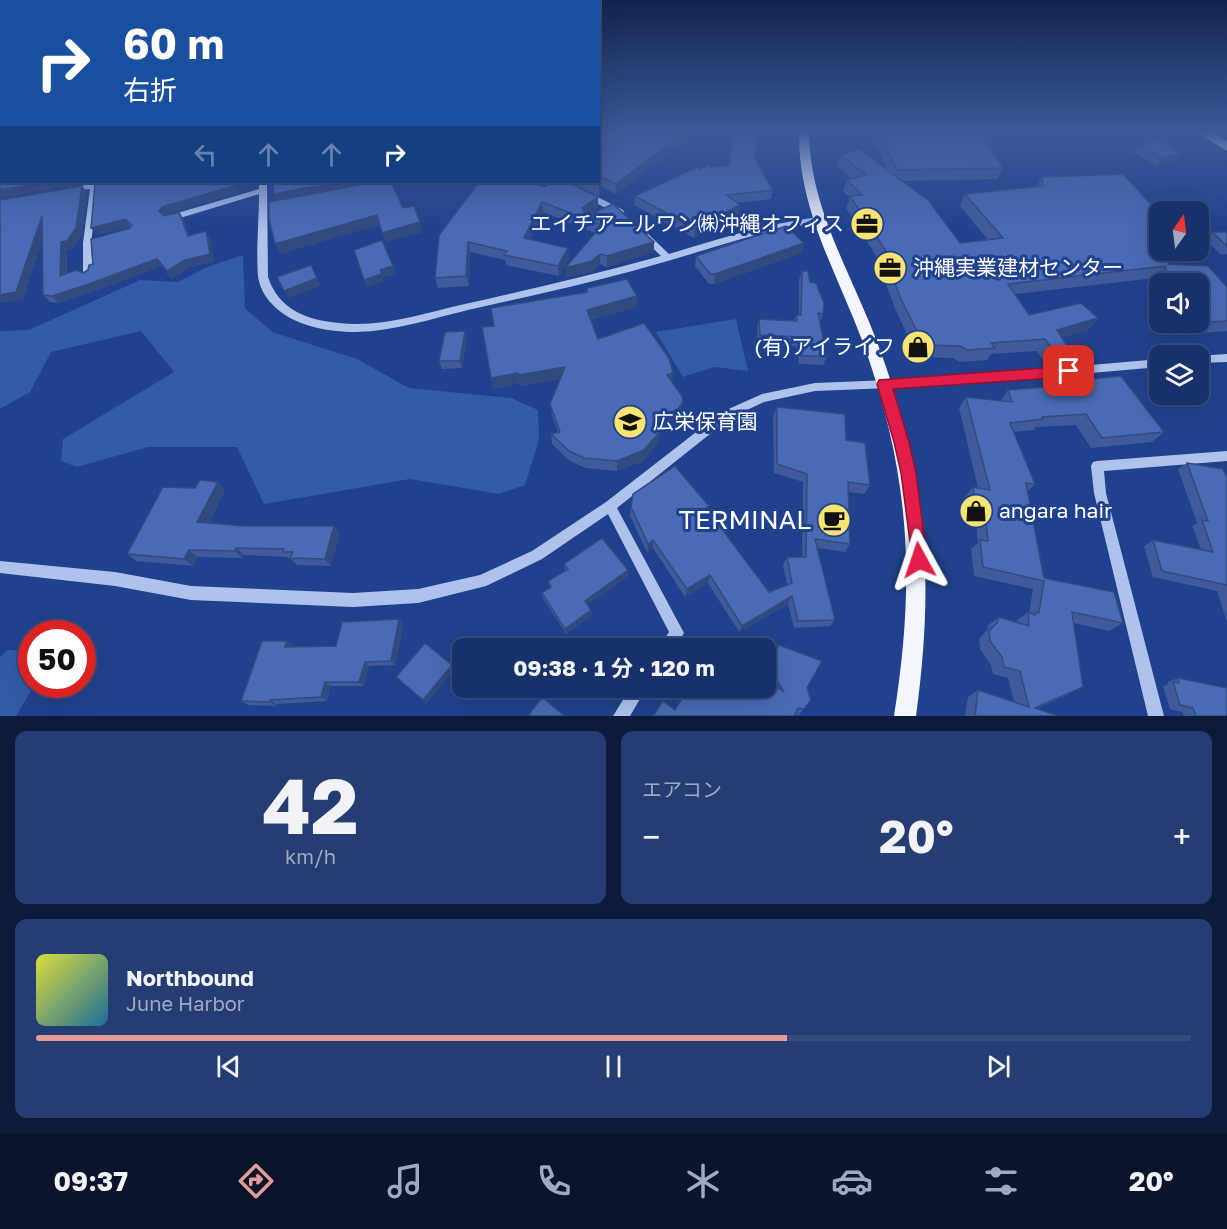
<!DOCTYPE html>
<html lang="ja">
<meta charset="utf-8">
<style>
:root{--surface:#18316a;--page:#253d72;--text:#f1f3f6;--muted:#9fa9c1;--line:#364c7e;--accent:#e69b98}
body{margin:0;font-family:"Golos Text","Noto Sans JP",sans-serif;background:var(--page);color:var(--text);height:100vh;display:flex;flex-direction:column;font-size:22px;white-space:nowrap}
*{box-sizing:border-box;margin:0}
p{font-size:20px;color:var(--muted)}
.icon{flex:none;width:33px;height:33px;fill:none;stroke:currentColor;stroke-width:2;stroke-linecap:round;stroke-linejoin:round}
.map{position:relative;height:716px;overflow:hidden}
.panel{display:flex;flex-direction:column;gap:15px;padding:15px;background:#0d1b3a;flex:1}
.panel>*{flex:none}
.hud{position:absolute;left:0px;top:0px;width:600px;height:183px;box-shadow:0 6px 24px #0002,0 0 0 2px var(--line);background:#1a4fa0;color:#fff;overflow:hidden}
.needle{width:39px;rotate:14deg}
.controls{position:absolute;left:1149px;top:201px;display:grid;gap:12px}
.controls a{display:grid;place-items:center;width:60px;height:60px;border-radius:12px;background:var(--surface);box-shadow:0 6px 24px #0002,0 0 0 2px var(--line);font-size:30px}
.speed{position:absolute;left:18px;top:620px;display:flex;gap:12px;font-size:30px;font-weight:700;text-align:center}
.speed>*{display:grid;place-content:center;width:78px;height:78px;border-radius:50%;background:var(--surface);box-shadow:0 6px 24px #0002,0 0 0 2px var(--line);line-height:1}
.speed .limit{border:9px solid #d22;background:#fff;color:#111}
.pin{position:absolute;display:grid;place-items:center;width:51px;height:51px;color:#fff;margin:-26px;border-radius:12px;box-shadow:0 3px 9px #0006}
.me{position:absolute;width:66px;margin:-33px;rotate:355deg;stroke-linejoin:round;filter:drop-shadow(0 0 4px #0008)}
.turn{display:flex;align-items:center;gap:21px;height:126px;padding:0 24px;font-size:27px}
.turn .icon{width:78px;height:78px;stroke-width:2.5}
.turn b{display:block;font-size:42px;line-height:51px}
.lanes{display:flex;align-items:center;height:57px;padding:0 24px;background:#0003;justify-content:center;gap:30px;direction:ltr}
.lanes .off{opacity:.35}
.big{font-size:45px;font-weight:700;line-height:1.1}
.panel .widget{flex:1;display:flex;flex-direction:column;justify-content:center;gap:9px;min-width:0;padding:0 21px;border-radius:12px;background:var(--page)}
.panel .dial{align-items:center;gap:0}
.dial b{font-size:78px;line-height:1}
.song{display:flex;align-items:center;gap:18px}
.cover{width:72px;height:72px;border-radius:9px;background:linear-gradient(135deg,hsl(60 70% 55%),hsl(200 70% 35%))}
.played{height:6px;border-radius:3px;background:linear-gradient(90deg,var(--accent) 65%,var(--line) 65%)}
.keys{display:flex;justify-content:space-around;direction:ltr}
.heat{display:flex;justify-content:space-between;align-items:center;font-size:33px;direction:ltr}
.panel .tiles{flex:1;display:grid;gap:15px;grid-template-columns:1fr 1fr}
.widget:last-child{grid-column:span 2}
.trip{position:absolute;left:452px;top:638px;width:324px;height:60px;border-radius:12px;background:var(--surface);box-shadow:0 6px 24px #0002,0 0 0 2px var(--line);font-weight:700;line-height:60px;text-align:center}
.tabs{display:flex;height:96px;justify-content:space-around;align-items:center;background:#0a142a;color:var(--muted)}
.tabs .icon{width:42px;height:42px}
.tabs .active{color:var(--accent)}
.tabs b{font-size:27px;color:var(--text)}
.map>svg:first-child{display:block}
.green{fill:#345aaa}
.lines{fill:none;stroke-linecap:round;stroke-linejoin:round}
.minor{fill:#aec2ec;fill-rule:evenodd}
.major{fill:#f4f6ff;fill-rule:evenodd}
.highway{fill:#fff;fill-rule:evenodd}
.wall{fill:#3f5b9b}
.shaded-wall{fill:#334a7e}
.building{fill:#496ab4;stroke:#334a7e;stroke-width:1.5}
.route{fill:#e11d48;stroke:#92132f;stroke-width:1.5}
.labels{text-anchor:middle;stroke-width:6;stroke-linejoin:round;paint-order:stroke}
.poi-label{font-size:21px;fill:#fff;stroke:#20418d;text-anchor:start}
.near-poi-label{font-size:26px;fill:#fff;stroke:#20418d;text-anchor:end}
</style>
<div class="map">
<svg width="1227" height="716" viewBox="0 0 1227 716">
<rect width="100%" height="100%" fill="#20418d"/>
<path class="green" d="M243,255L245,308L272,332L357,359L409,388L511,398L538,410L539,440L525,485L499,494L410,479L264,504L237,447H148L77,467L61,461L63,439L174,372L141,331L51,352L30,392L0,409V331L29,330L140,280L178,282L207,267Z
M736,319L748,371L714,367L683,377L656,332Z
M7,650L31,651L32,684H35L16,716H0V657Z"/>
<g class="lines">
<path class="minor" d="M91,182H123L119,184L98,188L91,243L93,275L88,278L83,275V243L90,189L69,192L65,190L69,188L91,184Z
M259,182H267L268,277C279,310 307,320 339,323C382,328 424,313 465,304C531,289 596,274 661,256L641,237V233H647L669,254C719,239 768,223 820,217L824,220L820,223C768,228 720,246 671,260C604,280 535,295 468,310C431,319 394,331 356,332C328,332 292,326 272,304C265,297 259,286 258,276C256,252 259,219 259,194L170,221L166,218L167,216L259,189Z
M586,191L623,210L624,212L620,215L617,214L583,196L582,194Z
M1227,354V362L1198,363V356H1196Z
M1160,359V367L939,386L815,391L764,402L730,418L617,508L684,633L675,648H659L669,632L608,514L542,559L486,586L418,603L353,607L191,600L115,586L0,573V561L115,572L191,586L353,593L418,589L480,575L532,551L606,502L722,412L762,394L815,383L939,378Z
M1227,451V461L1104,471L1106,493L1164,716H1148L1094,493L1091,466L1093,462L1097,461Z
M631,687H647L630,716H613Z"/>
<path class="major" d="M799,132H809C810,209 851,272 877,342C927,475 935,576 916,716H894C916,578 910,472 862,340C836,271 798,208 799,132Z"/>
<path class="highway" d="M1196,132H1212L1227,141V151Z"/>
</g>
<path class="wall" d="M598,132H697L616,194L599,185V196L570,182H598Z
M869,132H979L1003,168L997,179L901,181L960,243L988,240L960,206L965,194L1037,186L1042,177L1160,250H1184L1178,257H1168V264L1227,287V331L1179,335L1169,322H1198V284H1160V297L1155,278L1015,294L1029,315L1098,318L1088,330L1062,337L1072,354L1063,365L1047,366L1037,351L991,354L987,360L960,362L953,358L918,357L896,311L878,263L879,261L846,208L850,198L843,191L847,180L851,178L837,167L840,155L888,171Z
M1139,146L1177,161L1157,166L1134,153Z
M755,159L773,190L771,199L737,203L738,214L719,224L714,222L694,238L634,205L635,196L700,169L729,165Z
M102,182H235L238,193L166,214V215L179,212L183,219L190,236L206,231L210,239L214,261L190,267L172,279L162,266L92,292L58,303L50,302L43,295L42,240L23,299L0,200L82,186L87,193L82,235L73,248L67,249V273H83L88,270L93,264L131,226L96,235Z
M479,182L598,207L587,215L654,252L607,267L600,264L593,271L566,278L595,233L543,212L530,239L568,248L569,259L559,276L506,265L505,260L470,252L469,286L438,288L435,278Z
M1212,232H1227V254L1221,255L1206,240Z
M804,243L801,253L714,284H709L695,266L696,256Z
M802,271L810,282L823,314L820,322L827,356L823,365L799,364L796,346L758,344L757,328L759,319L794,321L796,315H799V280Z
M637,296L636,307L591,320L598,339L672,383L683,402L681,413L677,420L663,426L657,444L643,461L617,471L585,468L570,461L552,444L551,434L558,432L552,415L550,404L560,379L521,386L520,383L493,389L491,378L494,326Z
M467,339L462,368L442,369L439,361Z
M1071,381L1164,432L1152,442L1091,448L1076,425L1036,427L1034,430L1014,432L1035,484L1027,492L1044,578L1123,623L1109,631L1074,623L1070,694L1036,709L1059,716H965L968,697L978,690L1014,702L1008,678L993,674L991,665L980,649L979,639L987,630L988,625L999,617L1017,623V620L1028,612L1029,613L1033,589L974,576L971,549L978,543L976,523L968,519L965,497L973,487L978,488L959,408L966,397L1000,401L1008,390L1068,385Z
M777,407L846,440L870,485L864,494L848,492L850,544L845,552L817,548L835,620L830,626L794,628L788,604L739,632L708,583L685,597L653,548L647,552L630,516L631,507L709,506L708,511L769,592L787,585L783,565L787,557H802L803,482L774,473L773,416Z
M1187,463L1227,478V622L1217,591L1153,577L1144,546L1153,540L1201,549L1192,526L1197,523L1178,469Z
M218,482L225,490L209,523L245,526H334L340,533L330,566L297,565L291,559H289L287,557L244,555L242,558L197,557L193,566L136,561L127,554L195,488Z
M564,564L628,576L588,604L591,610L592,615L566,634L543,598L542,593L550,588L548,581L565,570Z
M399,619L403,625L395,665L369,666L364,686H330L327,701L276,704V706L248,705L241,701L287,641L293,646V647L336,646Z
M779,645L807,688L804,709L799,715L795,714L675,710L770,682L765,674V671Z
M1178,678L1227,716H1184L1182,712L1170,709L1163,686L1168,684V682Z"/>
<path class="shaded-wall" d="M685,132L697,133L616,194V184Z
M1182,153L1177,161L1157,166L1162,158Z
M51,182H90L89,183L0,198V190Z
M233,182H235L238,193L166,214L164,219L159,211L162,207Z
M338,182H378L277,201L274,194Z
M82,186L87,193L82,235L73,248L67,249L66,283L60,276L61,242Z
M598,197V207L583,218L582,208Z
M542,202L543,212L525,248L524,238Z
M740,205L738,214L719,224L720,215Z
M179,212L183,219L193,244L188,236Z
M715,213L714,222L694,238L695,229Z
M377,215L380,225L280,254L275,244Z
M42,216L48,224L23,299L0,303V295Z
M125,219L130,226L96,235L91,228Z
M420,222L423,232L386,242L382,233Z
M206,231L210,239L214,261L190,267L172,279L167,271Z
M468,242L470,252L469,286L466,276Z
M654,242V252L607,267V256Z
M804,243L801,253L714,284L715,274Z
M568,248L569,259L559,276L558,266Z
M600,254V264L593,271L566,278L565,268Z
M157,259L162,266L92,292L58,303L52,296Z
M393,266L395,274L383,277L380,270Z
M382,274L384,282L367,287L364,280Z
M317,278L321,286L288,298L284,291Z
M637,296L636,307L587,321V310Z
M1098,318L1088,330L1048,341L1057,330Z
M465,331L467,339L462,368L460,361Z
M565,367L566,378L521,386L519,375Z
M518,373L520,383L493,389L491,378Z
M673,373L672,384L667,375Z
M683,402L681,413L677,420L663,426L657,444L643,461L617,471V461L664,415Z
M218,482L225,490L205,530L197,522Z
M334,526L340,533L330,566L325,559Z
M653,540V548L647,552L648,544Z
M236,548L244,555L242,558L235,551Z
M189,550L197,557L193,566L184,559Z
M628,570V576L586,606L585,601Z
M710,575L708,583L685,597L687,589Z
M792,596L788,604L739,632L742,626Z
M591,610L592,615L566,634L565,629Z
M399,619L403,625L395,665L391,661Z
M287,641L293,646L291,652L285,647Z
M365,662L369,666L364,686L359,682Z
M452,665L455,669L426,704L423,700Z
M325,682L330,686L327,701L321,697Z
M270,700L276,704V706L269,702Z"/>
<path class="building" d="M0,132H2V182H51L0,190Z
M598,132H685L616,184L598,175Z
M734,132H757L755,159L773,190L727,195L740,205L720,215L715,213L695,229L635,196L697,167L700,169L709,165L711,167L729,165Z
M878,132H979L1003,168L897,170Z
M1160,139L1182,153L1162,158L1139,146Z
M859,149L929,201L960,243L1003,238L965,194L1043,186L1042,177L1123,174L1160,214V250H1168V264L1208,266L1227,287V321L1191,323L1190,322H1198V284H1169L1165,266L1008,284L1029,315L1081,303L1098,318L1057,330L1072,354L1056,355L1045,339L991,343L995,348L967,350L960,346L924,345L901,299L883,252L886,251L850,196L862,195L847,180L866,175L840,155Z
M102,182H233L234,186L162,207L159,211L164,216L179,212L188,236L206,231L210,254L185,260L167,271L157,259L86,285L52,296L43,295L42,216L16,292L0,295V200L82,186L76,228L67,241L61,242L60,276L76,270L83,273L88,270L89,265L93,264L91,239L130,228L132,225L125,219L91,228L95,183Z
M273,182H338L274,194Z
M370,182H391L403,208L414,206L420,222L382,233L377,215L275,244L269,219V202L364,184Z
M479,182H530L544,187L552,182H568L598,197L582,208L587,216L613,204L654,242L607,256L600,254L592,261L565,268L602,225L542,202L524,238L568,248L558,266L504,255L507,251L468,242L466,276L435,278L439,235Z
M786,226L804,243L715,274H710L696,256Z
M1212,232H1227V246Z
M382,240L393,266L380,270L382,274L364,280L354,250Z
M311,265L317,278L284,291L277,277Z
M802,271H808L810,282L816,283L824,303L823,314L818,313L827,356H802L799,337L760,335L759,319L797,321L796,315H801Z
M627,279L637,296L587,310L598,339L644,323L669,358L673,373L667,375L682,396L683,402L678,409L664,415L658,434L644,450L617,461L584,458L569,451L551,434L560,432L550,404L565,367L519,375L518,373L491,378L482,327L494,326L491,308L587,292V288Z
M465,331L460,361H439L445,332Z
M1121,376L1164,432L1102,438L1086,414L1042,417L1043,419L1010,423L1035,484L1026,483L1044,578L1114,592L1123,623L1072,612L1083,687L1035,708L1059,716H975L978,690L1029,707L1020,671L1004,667L1002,657L990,641L989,631L997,623L999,617L1029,626L1028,612L1035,615L1036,612L1039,613L1044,581L983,567L980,540L988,541L985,513L976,510L973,487L990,490L966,397L1012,402L1008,390L1070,385L1071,381Z
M777,407L845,414L846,440L865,443L870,485L848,482L850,544L815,539L835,620L798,621L792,596L742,626L710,575L687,589L653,540L648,544L631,507L633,494L675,466L709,506L706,508L769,592L792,583L787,557H806L807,474L777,464Z
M1187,463L1223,469L1227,478V585L1162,571L1153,540L1213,552L1202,520L1208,521Z
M200,480L218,482L197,522L245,526H334L325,559L290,558L293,552H283L284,549L236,548L235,551L189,550L184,559L127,554L163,487L195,488Z
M602,538L628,570L585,601L591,610L565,629L542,593L551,587L548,581L568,569L564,564Z
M399,619L391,661L365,662L359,682H325L321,697L270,700L269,702L241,701L262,641H287L285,647L336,646L342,622Z
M425,643L452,665L423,700L396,677Z
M716,644L722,648H714Z
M779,645L822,661L807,688L811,700L804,709L798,708L794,716H653L663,701L675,710L689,687H765V678L784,692L768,666Z
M1178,678L1227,688V716H1196L1193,708L1180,705L1173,682L1179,683Z
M542,697L565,716H528Z"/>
<linearGradient id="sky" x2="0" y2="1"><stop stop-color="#12244e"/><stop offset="0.57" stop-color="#3c5a9a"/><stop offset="1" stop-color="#3c5a9a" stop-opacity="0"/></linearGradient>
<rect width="1227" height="233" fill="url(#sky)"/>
<path class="route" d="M1069,366L1076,371L1069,377L893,389L909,442L916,473L927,560L925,565L919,568L913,565L901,473L894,442L877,384L879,380Z"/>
<defs>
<g id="office-disc" transform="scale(1.725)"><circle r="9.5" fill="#f9e46f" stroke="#20418d"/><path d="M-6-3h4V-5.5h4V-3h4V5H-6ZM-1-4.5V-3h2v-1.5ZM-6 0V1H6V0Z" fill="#111"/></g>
<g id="shop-disc" transform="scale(1.725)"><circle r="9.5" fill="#f9e46f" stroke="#20418d"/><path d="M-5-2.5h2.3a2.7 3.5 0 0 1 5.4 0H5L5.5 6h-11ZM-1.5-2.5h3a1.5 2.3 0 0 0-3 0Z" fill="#111"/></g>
<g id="school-disc" transform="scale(1.725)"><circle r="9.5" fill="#f9e46f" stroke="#20418d"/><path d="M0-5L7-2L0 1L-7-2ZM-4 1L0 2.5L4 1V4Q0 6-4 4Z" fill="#111"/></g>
<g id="cafe-disc" transform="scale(1.725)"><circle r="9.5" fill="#f9e46f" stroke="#20418d"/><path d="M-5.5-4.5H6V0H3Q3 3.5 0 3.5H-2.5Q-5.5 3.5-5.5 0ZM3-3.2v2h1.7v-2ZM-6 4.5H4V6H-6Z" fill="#111"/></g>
</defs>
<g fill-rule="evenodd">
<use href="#office-disc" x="867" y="224"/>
<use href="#office-disc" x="890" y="268"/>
<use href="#shop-disc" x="918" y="347"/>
<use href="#school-disc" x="630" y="422"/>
<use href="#shop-disc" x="976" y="511"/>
<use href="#cafe-disc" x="834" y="520"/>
</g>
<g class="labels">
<g class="poi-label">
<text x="844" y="231" text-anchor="end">エイチアールワン㈱沖縄オフィス</text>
<text x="913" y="275">沖縄実業建材センター</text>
<text x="895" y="354" text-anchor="end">(有)アイライフ</text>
<text x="653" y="429">広栄保育園</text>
<text x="999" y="518">angara hair</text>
</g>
<g class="near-poi-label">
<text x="811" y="529">TERMINAL</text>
</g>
</g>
</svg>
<div class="controls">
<a><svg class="needle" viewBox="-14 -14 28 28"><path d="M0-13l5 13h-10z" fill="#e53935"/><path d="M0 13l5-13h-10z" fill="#9fa9c1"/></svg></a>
<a><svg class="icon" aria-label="sound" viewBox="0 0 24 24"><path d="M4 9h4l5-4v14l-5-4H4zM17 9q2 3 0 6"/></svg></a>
<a><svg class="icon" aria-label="layers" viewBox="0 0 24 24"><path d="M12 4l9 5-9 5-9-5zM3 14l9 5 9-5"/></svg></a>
</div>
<div class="speed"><div class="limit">50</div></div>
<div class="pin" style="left:1069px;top:371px;background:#d93025"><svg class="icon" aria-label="arrive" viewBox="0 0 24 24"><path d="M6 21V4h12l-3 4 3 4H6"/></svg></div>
<svg class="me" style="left:919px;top:560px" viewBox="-20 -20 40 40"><path d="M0-17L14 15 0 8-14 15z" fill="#e11d48" stroke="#fff" stroke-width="4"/></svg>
<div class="trip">09:38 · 1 分 · 120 m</div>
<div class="hud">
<div class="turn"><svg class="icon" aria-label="right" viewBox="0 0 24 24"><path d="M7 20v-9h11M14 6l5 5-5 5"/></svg><div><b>60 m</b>右折</div></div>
<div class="lanes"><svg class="icon off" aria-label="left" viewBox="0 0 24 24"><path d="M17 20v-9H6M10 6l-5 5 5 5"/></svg><svg class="icon off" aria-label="ahead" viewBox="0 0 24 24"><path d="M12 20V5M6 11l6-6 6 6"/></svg><svg class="icon off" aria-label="ahead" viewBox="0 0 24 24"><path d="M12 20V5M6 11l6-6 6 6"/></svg><svg class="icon" aria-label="right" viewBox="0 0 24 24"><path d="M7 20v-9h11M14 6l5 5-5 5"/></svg></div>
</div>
</div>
<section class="panel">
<div class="tiles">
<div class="widget dial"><b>42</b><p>km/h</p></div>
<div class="widget"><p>エアコン</p>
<div class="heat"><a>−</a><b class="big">20°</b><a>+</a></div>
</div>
<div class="widget">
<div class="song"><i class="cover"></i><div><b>Northbound</b><p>June Harbor</p></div></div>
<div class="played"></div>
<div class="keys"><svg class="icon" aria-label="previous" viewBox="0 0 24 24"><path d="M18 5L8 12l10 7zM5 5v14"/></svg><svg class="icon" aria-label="pause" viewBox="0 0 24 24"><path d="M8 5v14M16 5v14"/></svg><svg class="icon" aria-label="next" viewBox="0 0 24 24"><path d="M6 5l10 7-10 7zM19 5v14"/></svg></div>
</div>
</div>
</section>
<nav class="tabs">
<b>09:37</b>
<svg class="icon active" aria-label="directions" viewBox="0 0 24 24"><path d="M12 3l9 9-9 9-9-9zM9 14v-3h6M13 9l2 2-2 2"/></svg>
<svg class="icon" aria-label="music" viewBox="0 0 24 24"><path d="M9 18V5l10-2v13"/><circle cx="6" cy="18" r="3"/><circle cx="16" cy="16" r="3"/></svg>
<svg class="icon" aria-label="phone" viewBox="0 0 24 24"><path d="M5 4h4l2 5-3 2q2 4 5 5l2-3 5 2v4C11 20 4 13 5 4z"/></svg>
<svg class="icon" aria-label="climate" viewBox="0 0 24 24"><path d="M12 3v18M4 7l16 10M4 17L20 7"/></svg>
<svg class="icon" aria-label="car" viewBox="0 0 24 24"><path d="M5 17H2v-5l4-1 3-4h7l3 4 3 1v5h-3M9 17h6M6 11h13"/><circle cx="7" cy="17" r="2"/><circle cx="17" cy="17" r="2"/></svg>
<svg class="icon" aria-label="filters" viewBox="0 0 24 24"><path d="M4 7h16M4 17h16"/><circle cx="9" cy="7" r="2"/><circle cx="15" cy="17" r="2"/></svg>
<b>20°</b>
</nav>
